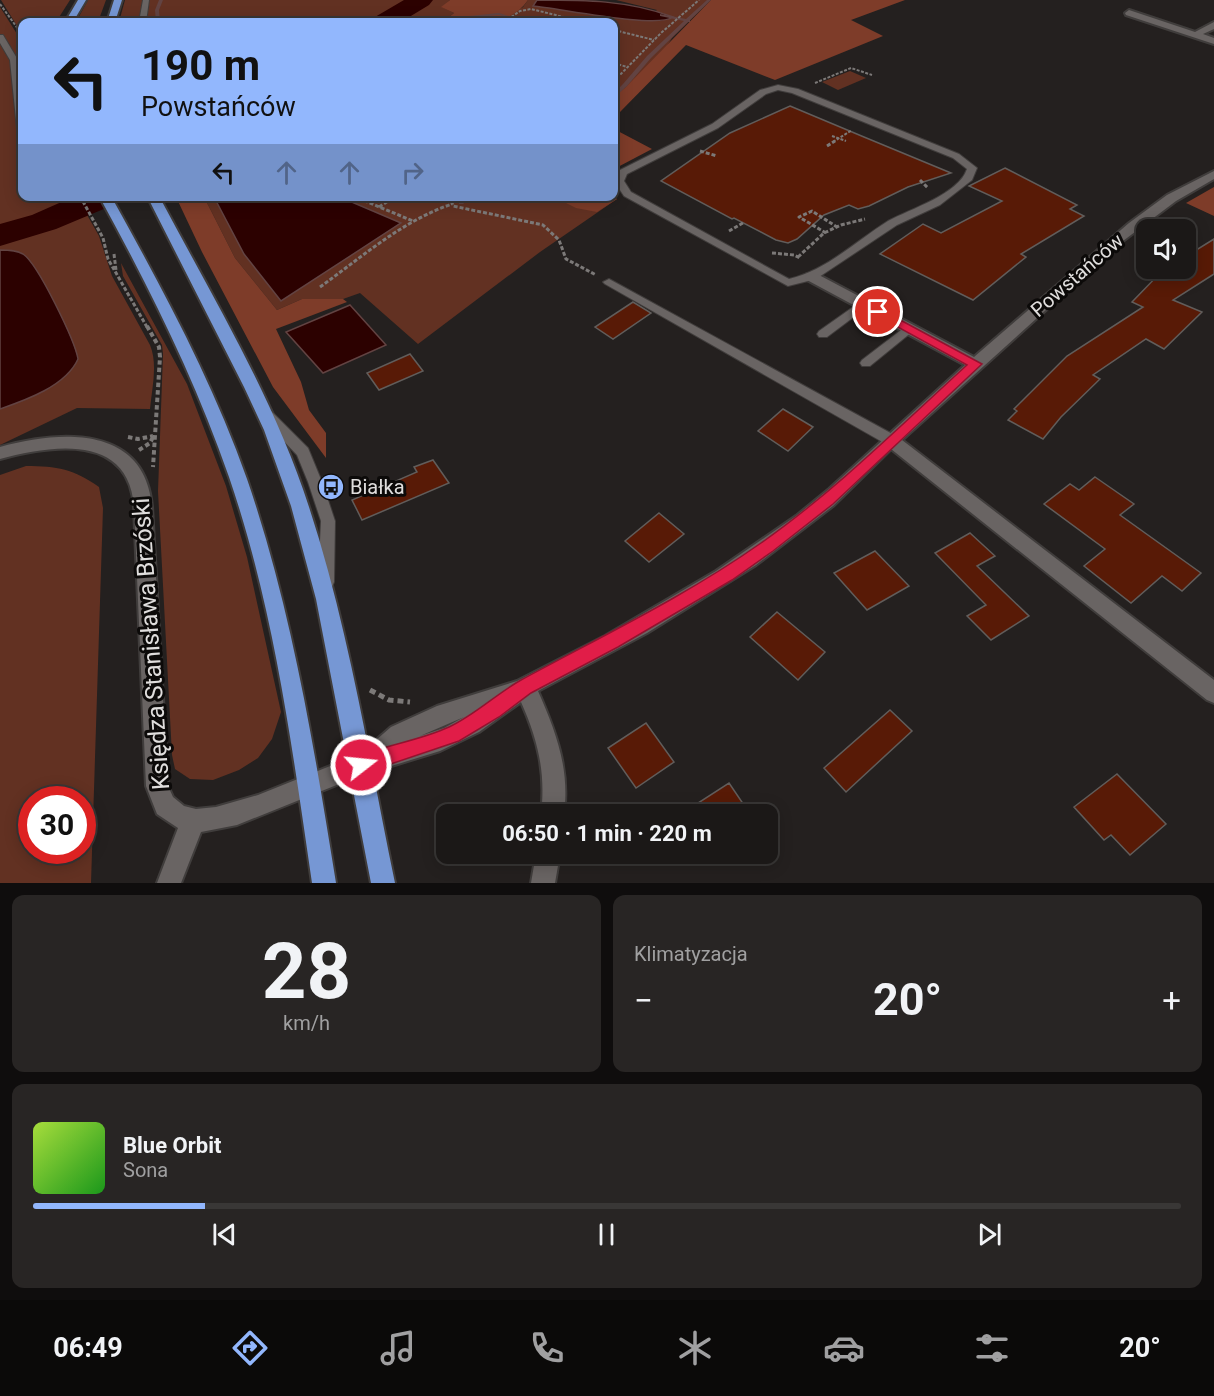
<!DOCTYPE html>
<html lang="pl">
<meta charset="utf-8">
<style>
:root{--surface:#1b1817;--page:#282524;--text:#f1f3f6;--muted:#a0a0a1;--line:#393736;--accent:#92b7fd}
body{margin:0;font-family:Roboto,sans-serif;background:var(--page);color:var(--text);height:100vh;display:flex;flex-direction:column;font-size:22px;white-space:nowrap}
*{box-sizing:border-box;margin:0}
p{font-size:20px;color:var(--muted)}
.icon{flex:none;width:33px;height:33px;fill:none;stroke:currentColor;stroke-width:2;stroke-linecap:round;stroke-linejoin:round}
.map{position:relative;height:883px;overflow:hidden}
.side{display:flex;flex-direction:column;gap:12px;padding:12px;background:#0f0d0d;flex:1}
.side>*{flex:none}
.top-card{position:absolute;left:18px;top:18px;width:600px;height:183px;border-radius:12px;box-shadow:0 3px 15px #0003,0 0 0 2px var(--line);background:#92b7fd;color:#111;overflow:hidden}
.tools{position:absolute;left:1136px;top:219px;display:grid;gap:12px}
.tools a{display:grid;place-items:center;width:60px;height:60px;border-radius:12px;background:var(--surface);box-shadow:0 3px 15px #0003,0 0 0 2px var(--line);font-size:30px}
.speed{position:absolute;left:18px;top:786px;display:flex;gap:12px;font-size:30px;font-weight:700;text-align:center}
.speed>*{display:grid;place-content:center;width:78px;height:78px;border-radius:50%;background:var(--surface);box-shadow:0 3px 15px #0003,0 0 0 2px var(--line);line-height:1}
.speed .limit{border:9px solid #d22;background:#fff;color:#111}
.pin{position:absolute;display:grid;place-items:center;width:51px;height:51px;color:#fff;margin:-26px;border:3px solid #fff;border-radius:50%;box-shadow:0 2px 6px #0007}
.me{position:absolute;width:66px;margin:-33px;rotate:74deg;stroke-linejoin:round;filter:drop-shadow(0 0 4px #0008)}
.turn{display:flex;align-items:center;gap:21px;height:126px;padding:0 24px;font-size:27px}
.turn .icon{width:78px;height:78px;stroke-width:2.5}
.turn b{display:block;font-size:42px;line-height:51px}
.lanes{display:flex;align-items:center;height:57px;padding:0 24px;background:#0003;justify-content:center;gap:30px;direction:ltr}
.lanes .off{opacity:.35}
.big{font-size:45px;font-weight:700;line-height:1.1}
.side .tile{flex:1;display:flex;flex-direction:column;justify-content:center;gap:9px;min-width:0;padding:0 21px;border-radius:12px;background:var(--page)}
.side .dial{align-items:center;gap:0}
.dial b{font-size:78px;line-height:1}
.song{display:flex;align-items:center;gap:18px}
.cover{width:72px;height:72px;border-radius:9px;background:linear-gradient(135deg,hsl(80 70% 55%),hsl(120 70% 35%))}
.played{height:6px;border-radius:3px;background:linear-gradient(90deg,var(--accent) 15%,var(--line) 15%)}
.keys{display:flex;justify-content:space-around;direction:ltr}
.heat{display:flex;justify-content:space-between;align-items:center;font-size:33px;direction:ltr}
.side .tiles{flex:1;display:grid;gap:12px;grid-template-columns:1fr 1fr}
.tile:last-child{grid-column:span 2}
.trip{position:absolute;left:436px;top:804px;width:342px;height:60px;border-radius:12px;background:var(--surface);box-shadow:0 3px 15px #0003,0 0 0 2px var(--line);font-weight:700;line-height:60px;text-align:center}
.tab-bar{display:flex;height:96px;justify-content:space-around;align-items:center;background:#0b0a09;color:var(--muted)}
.tab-bar .icon{width:42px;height:42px}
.tab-bar .current{color:var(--accent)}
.tab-bar b{font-size:27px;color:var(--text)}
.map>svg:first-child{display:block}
.green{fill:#623122;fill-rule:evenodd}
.forest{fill:#7e3c29}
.water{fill:#2c0100;stroke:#624342;stroke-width:1.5}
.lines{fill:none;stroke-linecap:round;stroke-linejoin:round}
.stream{fill:#624342;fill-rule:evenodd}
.river{fill:#2c0100;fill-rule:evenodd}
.building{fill:#581a06;stroke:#615d5b;stroke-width:1.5}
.service-casing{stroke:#403d3c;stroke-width:2}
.minor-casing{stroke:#403d3c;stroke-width:4}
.trunk-casing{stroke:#403d3c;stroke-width:4}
.path-far3{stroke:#7c7978;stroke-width:2;stroke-dasharray:3 1.5;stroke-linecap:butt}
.path-far2{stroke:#7c7978;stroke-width:3;stroke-dasharray:4 2;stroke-linecap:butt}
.path-far1{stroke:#7c7978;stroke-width:4;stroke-dasharray:4.5 3;stroke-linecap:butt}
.path{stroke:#7c7978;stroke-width:5;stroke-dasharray:6 4;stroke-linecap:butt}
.service{fill:#696463;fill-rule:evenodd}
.minor{fill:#696463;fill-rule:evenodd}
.trunk{fill:#7697d4;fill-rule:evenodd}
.route{fill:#e11d48;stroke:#92132f;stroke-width:1.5}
.labels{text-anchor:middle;stroke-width:6;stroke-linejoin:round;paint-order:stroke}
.street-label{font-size:20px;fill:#e0dedd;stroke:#0c0a09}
.poi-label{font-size:20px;fill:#e0dedd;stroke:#0c0a09;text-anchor:start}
.near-street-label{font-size:24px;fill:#e0dedd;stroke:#0c0a09}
</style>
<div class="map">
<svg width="1214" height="883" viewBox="0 0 1214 883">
<rect width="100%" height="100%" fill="#24201f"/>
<path class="green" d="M1,0H70L56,22H22V34Z
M88,0H106L98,22H76Z
M125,0H450L442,7L454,13L444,21L434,22H119Z
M528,0H537L534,6L645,20L657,10L616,0H711L672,38L638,93L614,118V22H496L523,7Z
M0,7L17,34L22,60V196L77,197L99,236L112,276L150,345C158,364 152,388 150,409L77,408L0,445Z
M850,71L866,78L838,90L822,82Z
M613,196L617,199L540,252L418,344L360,293L343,299H302L277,310L235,258L204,197Z
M121,263L187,384L226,486L247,557L281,712L272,739L258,758L239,770L213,780L190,779L175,769L172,755L158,491L163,354L162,345L123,276Z
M26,466C57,466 74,469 99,487L103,508L91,883H0V475ZM32,800H82V850H32Z"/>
<path class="forest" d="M450,0H528C508,30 465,23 434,22L444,21L454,13L441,7Z
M711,0H905L851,20L883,36L775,80L686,45L614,118V96L625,88Z
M614,129L652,149L614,169Z
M1214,187V216L1186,203Z
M176,197H204L235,258L277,310L302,299H343L347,302L276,329L301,382L309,410L326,433V458L273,387L202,252Z
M613,197L617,199L597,212L576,208L554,197Z"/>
<path class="water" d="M537,0C584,0 628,0 673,17C657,29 558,8 533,6Z
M214,197H340L401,223L281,301L244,254Z
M0,250C8,250 16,250 23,254C38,264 75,341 78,359C66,386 26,400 0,409Z
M350,305L386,345L323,373L286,332Z"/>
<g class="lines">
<path class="stream" d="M159,0H163L159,10L160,22H156L155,10Z
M707,0H711L690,20V22H688L651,58L627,86L616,96H614V93L623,84L647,56L684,21L660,16V14L686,19Z
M499,13L518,19L516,20L499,15L426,22H417L419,21Z
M467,196H473L463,204H459V202Z"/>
<path class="river" d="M404,0H433L429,5L401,22H372L375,17Z
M75,196H123L118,203L56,229L0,246V224L32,215Z"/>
</g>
<path class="building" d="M790,106L864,137L951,173L908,187L869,206L858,209L849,205L824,215L797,239L788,243L776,240L734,218L732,219L661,181L730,133Z
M1005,168L1077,205L1070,209L1084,216L1021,254L1026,257L973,300L880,254L923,224L941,233L1002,201L969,186Z
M1214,239V274L1173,300L1202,312L1164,349L1146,339L1093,375L1100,379L1061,417L1043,439L1008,420L1017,411L1014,409L1067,356L1143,307L1132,302L1162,271L1167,268H1185V257Z
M633,302L651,313L613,339L595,327Z
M410,354L423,371L379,390L367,373Z
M783,409L813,427L788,451L758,431Z
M433,460L449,483L362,520L352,500L417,472L414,467Z
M1095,477L1134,504L1120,515L1201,573L1182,591L1162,576L1131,603L1084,566L1105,549L1044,504L1070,484L1079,490Z
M659,513L684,534L649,562L625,541Z
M970,533L995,556L977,566L1029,616L991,640L967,616L986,605L935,553Z
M875,551L909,586L867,610L834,573Z
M777,612L825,652L798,680L750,637Z
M890,710L912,731L846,792L824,768Z
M646,723L674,762L636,788L608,748Z
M1117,774L1166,824L1130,855L1111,835L1104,840L1074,807Z
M729,783L746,808L736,814H681Z"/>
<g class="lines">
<g class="service-casing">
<path id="service" d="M143,0H149L146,22H139Z
M0,35H3L18,60L22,102V142L18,139L10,60L0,43Z
M778,85L798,89L959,154L977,168L972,180L940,205L897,225L816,279L788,286L624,196L614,181L620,170L712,124L760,90ZM778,90L792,93L953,158L967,169C959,194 910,209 888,221C856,241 827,270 789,279L631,192L624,181L627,174L718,128L766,94Z
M609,279L896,436L898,440L896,444H886L605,284L603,282Z
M863,300L867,301V307L827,337H819L817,334L819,331Z
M909,324L915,328L913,331L870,366H862L860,363L862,360Z
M266,409L271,411L308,448L322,482L335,521L334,582L332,587L326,589L320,587L318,582L321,521L308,482L297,455L261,417L259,414L261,411Z"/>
</g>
<g class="minor-casing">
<path id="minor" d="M1129,10L1195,32L1214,22V29L1203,34L1214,38V44L1126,15L1125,13Z
M1214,171V179L1176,201L1119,244L902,440L1214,680V703L1207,700L891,449L833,506L756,565L647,633L538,691C556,732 570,769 564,814H541C546,773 538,740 521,702L479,732L440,751L359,776L237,825L201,832L181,883H157L178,828L157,814L146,786L134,507C129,433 52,445 0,459V447C61,430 145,425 152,507L168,786L173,797L184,806L196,809L216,807L258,795L360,754L391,727L437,706L517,681L605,636L716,571L796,516L829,489L965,365L807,280L805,277L807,274H817L974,357L1129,223L1167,195ZM464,717L444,728L420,736Z
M536,854H560L555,883H531Z"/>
</g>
<g class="trunk-casing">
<path id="trunk" d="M78,0H86L73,22H65Z
M114,0H122L115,22H107Z
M99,196H111C162,288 212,380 247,479C292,610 314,747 336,883H312C292,747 274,608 229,477C195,379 149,287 99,196Z
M147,196H159C213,298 274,398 309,507C349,629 369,758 395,883H371L316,599L291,506L264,430L244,387Z"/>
</g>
<path class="path-far3" d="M0,4L21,33V38
M504,22L520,11L531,9L584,22
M614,30L654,40
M614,63L627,67
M614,81L661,33L699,0
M815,83L851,68L872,75
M832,136L846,141
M833,142L852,130"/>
<path class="path-far2" d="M827,146L835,141
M700,151L717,156
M920,180L928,188
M54,196H75
M80,196L103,238L108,259L147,327
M353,196L413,221
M454,196L451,200L453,206L543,225L559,240L566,259L596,275
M379,207L396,196
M729,231L743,223
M826,233L799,217L812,211L837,227
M772,253L794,255L800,258
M114,254L116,270
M798,257L824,233L841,225L865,219
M320,287C362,257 402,221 452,204"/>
<path class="path-far1" d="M147,326L159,347L160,357L153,467
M128,437L138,439L153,436
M139,450L150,443L153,437"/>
<path class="path" d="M370,690L389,700L410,702"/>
<use href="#service" class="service"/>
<use href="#minor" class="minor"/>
<use href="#trunk" class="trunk"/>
</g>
<path class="route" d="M878,308L982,364L833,504L773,551L732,580L618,647L531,693L499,717L459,741L361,774L354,771L351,765L354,758C384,745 419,741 449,727C475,715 496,694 521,680C602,636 686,596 761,543C835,491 900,426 967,365L874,314L872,312Z"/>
<defs>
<g id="bus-disc" transform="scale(1.35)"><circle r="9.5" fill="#92b7fd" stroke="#0c0a09"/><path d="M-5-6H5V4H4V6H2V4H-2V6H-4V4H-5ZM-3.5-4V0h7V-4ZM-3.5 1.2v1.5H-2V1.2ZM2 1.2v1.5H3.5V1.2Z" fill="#111"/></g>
</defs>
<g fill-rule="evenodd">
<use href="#bus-disc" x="331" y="487"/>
</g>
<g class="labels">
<g class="street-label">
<text transform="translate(1077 275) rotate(-41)" y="7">Powstańców</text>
</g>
<g class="poi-label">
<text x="350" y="494">Białka</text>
</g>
<g class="near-street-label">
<text transform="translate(151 644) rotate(-94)" y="8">Księdza Stanisława Brzóski</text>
</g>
</g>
</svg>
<div class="tools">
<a><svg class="icon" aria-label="sound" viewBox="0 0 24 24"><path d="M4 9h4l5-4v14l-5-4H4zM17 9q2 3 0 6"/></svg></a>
</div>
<div class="speed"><div class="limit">30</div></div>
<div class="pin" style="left:878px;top:312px;background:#d93025"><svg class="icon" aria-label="arrive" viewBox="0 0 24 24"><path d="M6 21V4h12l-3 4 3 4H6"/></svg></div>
<svg class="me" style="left:361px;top:765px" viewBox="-20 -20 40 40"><circle r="17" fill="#e11d48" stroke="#fff" stroke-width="3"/><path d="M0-11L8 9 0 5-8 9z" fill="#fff"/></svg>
<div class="trip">06:50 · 1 min · 220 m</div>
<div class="top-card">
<div class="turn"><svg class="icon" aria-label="left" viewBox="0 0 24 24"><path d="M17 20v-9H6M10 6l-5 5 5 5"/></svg><div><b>190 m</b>Powstańców</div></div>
<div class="lanes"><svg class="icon" aria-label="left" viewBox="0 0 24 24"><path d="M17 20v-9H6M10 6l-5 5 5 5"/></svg><svg class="icon off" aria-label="ahead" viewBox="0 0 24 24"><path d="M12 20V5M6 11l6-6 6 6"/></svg><svg class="icon off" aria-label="ahead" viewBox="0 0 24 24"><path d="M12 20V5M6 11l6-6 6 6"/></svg><svg class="icon off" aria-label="right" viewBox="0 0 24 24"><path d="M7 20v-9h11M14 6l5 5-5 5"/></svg></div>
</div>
</div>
<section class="side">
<div class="tiles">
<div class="tile dial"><b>28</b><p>km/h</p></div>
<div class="tile"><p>Klimatyzacja</p>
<div class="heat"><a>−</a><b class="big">20°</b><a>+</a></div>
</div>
<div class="tile">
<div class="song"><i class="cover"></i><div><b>Blue Orbit</b><p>Sona</p></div></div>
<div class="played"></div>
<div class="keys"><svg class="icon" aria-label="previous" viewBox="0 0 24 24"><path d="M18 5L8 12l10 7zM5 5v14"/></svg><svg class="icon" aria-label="pause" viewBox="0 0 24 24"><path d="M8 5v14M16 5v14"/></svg><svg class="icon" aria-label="next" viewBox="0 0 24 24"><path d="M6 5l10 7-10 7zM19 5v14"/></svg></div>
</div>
</div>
</section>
<nav class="tab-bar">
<b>06:49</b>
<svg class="icon current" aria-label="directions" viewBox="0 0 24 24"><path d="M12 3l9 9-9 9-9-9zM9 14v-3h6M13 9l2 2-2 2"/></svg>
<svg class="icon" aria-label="music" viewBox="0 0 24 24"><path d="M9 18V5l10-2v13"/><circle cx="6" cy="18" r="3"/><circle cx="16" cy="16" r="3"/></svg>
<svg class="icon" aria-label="phone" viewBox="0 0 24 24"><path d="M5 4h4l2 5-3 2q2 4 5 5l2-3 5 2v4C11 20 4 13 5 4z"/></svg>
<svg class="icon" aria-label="climate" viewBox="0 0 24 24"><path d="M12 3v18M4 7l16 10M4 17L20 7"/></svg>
<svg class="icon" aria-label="car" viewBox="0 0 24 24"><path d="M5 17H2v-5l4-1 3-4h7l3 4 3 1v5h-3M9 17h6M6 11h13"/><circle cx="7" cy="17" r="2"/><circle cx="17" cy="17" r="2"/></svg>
<svg class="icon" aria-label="filters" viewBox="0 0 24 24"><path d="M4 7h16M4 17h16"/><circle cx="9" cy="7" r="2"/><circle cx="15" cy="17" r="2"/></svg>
<b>20°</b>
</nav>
